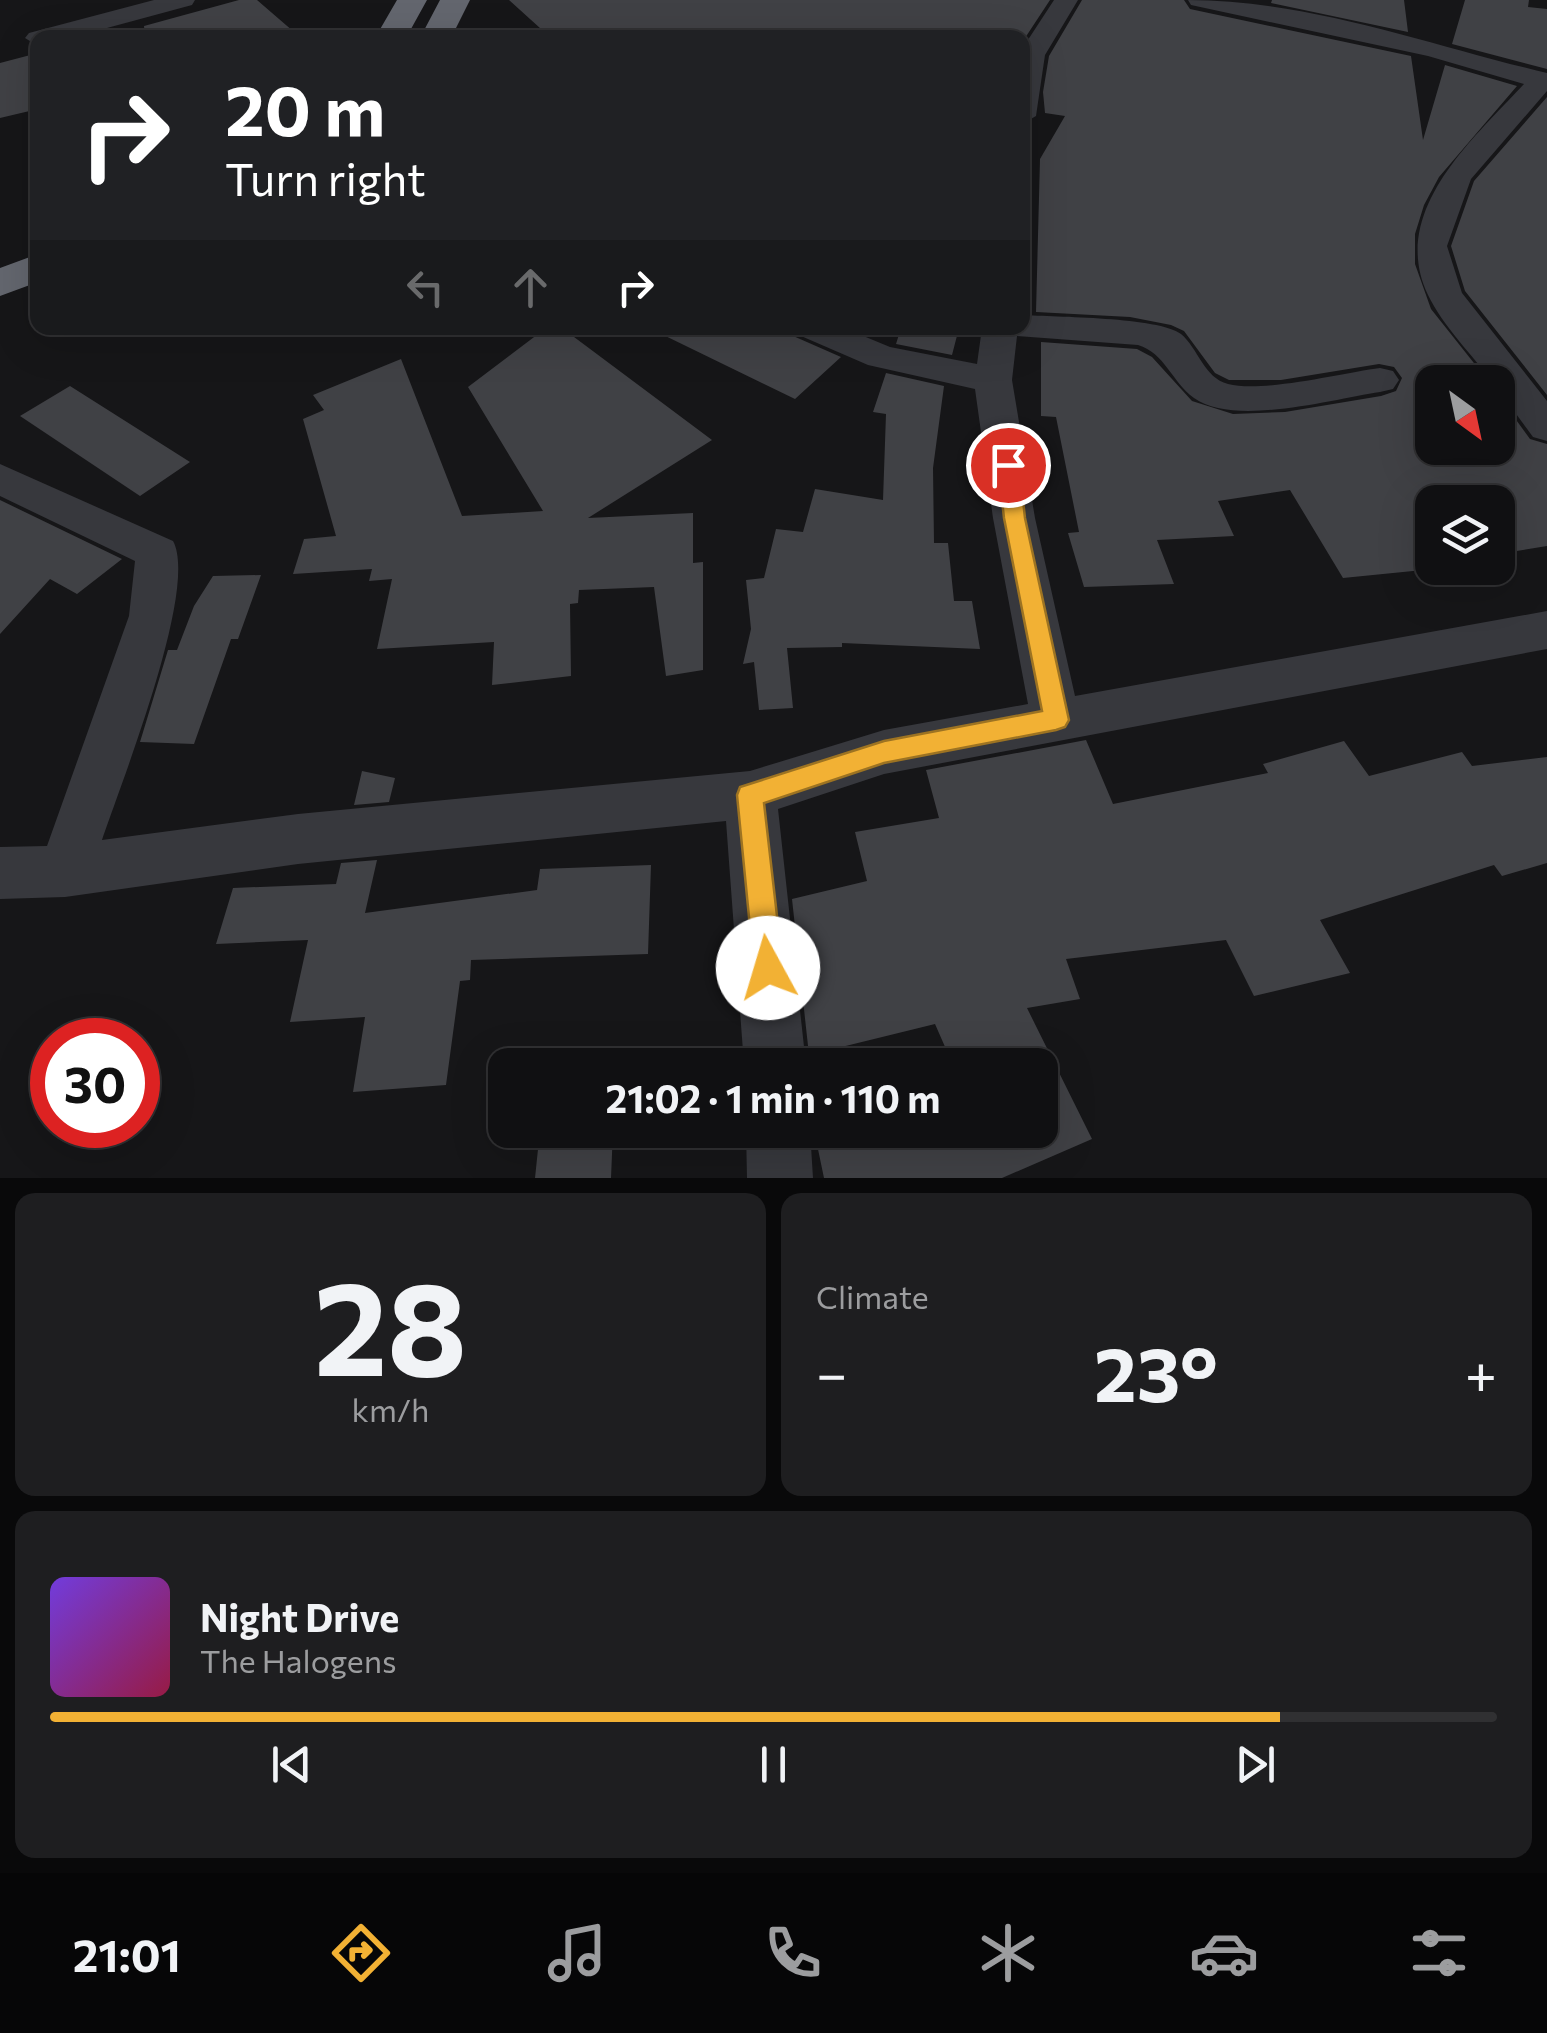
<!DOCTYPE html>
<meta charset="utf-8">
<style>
:root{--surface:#101012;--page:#1e1e20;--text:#f1f3f6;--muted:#9c9d9f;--line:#303032;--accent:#f2b134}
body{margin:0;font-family:Commissioner,sans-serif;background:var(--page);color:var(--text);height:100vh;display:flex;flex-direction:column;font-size:38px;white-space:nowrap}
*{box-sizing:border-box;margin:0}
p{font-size:32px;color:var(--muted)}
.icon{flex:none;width:55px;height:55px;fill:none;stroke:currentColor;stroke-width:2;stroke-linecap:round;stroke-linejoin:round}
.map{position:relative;height:1178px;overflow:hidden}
.sheet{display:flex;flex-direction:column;gap:15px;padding:15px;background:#09090a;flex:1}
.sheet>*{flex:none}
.banner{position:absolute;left:30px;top:30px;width:1000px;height:305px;border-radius:20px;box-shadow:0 10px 40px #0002,0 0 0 2px var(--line);background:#202124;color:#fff;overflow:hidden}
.needle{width:65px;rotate:147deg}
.buttons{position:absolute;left:1415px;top:365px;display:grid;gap:20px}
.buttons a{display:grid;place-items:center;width:100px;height:100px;border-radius:20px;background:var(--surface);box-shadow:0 10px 40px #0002,0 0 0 2px var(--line);font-size:50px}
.speed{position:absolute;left:30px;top:1018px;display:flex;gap:20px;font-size:50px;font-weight:700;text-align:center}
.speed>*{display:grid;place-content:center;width:130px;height:130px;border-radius:50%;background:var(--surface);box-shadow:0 10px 40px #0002,0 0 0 2px var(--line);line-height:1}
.speed .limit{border:15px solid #d22;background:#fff;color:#111}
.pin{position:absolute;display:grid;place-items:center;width:85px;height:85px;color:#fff;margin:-42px;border:5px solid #fff;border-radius:50%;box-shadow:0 2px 10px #0007}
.me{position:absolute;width:110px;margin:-55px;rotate:354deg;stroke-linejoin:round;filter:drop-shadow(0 0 8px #0008)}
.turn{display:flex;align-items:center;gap:35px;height:210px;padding:0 30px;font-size:45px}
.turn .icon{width:130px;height:130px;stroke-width:2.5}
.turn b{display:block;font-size:70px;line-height:85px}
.lanes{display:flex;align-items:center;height:95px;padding:0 30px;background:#0003;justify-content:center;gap:50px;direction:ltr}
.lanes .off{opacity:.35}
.big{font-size:75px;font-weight:700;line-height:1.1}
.sheet .widget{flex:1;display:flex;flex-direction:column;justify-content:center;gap:15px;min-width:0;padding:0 35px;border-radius:20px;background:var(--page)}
.sheet .dial{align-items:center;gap:0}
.dial b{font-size:130px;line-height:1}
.song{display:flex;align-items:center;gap:30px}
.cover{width:120px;height:120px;border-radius:15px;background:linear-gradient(135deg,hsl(260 70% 55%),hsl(340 70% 35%))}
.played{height:10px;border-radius:5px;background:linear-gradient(90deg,var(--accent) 85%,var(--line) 85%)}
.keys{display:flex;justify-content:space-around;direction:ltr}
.heat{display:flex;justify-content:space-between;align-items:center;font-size:55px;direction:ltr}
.sheet .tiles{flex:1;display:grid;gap:15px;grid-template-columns:1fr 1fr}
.widget:last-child{grid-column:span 2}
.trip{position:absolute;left:488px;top:1048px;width:570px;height:100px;border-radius:20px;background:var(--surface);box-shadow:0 10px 40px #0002,0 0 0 2px var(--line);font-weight:700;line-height:100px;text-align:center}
.dock{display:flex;height:160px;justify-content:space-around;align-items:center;background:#060607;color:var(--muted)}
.dock .icon{width:70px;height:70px}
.dock .selected{color:var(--accent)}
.dock b{font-size:45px;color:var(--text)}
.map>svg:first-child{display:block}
.building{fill:#404145}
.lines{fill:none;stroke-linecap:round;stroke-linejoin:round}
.minor{fill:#37383d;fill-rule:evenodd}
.highway{fill:#63666e;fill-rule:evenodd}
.route{fill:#f2b134;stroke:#9d7322;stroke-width:2.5}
</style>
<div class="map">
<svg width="1547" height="1178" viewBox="0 0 1547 1178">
<rect width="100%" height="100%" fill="#161618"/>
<path class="building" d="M239,0H257L301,38H145L144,26Z
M509,0H1050L1025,38H551Z
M1082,0H1184L1190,9L1411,56L1423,140L1445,65L1517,86L1439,177L1424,205L1415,234V264L1431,309L1489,382H1432V448H1498V395L1530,439L1547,444V546L1498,554V502H1432V568H1443L1343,578L1290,490L1218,501L1234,536L1157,540L1174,584L1084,587L1068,533L1079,532L1056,417L1041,416V342L1137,349L1152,357L1192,401L1233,414L1285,412L1381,396L1396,391L1402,378L1394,367L1379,364L1281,380H1229L1215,373L1184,331L1171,325L1130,317L1036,312L1040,159L1065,116L1045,113L1043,92L1049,56Z
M1272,0H1404L1408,32L1271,3Z
M1465,0H1529L1528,7L1547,9V69L1452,44Z
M38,53V109L0,118V63Z
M1547,97V395L1465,291L1451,246L1474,181Z
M546,328H562L712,440L588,518L693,513V563L703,562V670L666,676L654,587L579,590L578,603L570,604L571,676L492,685L494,642L377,649L392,579L369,581L372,569L293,574L304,539L336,536L303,419L324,410L313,395L401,359L462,516L543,511L468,387Z
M649,328H775L841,357L795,399Z
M901,328H959L952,355L896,344Z
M886,373L944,386L933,468L934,543H948L954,601H972L980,649L842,643V647L787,648L793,708L759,710L754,662L743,664L751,629L746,580L764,578L776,529L803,532L815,489L883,500L886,414L873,412Z
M70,386L190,462L140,496L20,416Z
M0,500L122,559L77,594L50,579L0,634Z
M261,575L238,639H231L194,744L140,742L168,650H177L194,606L213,576Z
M1086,740L1113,804L1268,773L1263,764L1344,741L1369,776L1462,752L1472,766L1547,757V863L1502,876L1494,865L1320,920L1350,973L1254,996L1226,940L1066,959L1080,999L1027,1008L1092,1139L1002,1178H824L814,1130H1040V1065H953L935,1024L809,1055L792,899L867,881L855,832L939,818L926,770Z
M362,771L395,778L389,802L354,805Z
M377,860L365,913L537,890L540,869L651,865L648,954L471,960L470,980L460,981L446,1085L353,1092L365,1017L290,1022L308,940L216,944L233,888L336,884L341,863Z
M540,1130H613L611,1178H535Z"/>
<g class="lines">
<path class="minor" d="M154,0H195L192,5L70,38H38V46L25,38L29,33Z
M1054,0H1078L1045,55L1036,116L1022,124V49Z
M1188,0C1310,0 1429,45 1547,73V91L1471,179L1447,246L1462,293L1547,401V441L1533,437L1498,389V382H1493C1472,355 1443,326 1428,295C1388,212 1473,139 1524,84L1428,56L1191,5Z
M1022,315C1055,317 1159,317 1181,334C1198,348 1204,378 1228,384C1263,393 1342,373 1380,368L1393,371L1399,380L1393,389L1380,392C1333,399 1234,427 1194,398C1171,381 1165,353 1138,345L1017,336L1012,380L1035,518L1075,696L1547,611V649L884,774L778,809L806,1065H744L726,821L298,864L65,897L0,899V847L47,846L129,616L135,561L0,496V464L173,541C199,588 121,783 102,840L298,814L750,771L884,730L1028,704L993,518L975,389L868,365L801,336L796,328H844L890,347L977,364L982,328H1022Z
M746,1130H810L813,1178H747Z"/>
<path class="highway" d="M397,0H427L406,38H375Z
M440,0H470L451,38H420Z
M38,254V282L0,296V268Z"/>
</g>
<path class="route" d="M1008,458L1019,465L1025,518L1069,720L1065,727L1056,730L884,763L764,803L783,968L779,978L768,983L758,978L754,968L737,795L740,787L884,741L1042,711L1004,518L998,465Z"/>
</svg>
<div class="buttons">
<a><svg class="needle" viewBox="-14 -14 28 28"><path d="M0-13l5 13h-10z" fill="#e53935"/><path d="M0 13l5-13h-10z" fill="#9c9d9f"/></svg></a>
<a><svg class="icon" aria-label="layers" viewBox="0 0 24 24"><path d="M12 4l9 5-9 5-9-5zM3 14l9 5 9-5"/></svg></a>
</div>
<div class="speed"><div class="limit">30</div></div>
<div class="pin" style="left:1008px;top:465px;background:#d93025"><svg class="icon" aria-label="arrive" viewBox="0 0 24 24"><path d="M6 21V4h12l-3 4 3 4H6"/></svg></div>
<svg class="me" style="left:768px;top:968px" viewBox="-20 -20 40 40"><circle r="19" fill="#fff"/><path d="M0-13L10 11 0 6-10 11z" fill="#f2b134"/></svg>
<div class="trip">21:02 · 1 min · 110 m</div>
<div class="banner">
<div class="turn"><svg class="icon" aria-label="right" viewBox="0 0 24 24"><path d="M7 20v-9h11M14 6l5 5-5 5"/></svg><div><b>20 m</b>Turn right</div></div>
<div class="lanes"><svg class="icon off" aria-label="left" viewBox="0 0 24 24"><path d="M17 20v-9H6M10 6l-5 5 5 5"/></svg><svg class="icon off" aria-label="ahead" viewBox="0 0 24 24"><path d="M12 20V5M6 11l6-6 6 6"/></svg><svg class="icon" aria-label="right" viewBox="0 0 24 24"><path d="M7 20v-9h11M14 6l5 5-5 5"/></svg></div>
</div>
</div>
<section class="sheet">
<div class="tiles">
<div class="widget dial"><b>28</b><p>km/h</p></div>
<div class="widget"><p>Climate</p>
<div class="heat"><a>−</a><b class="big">23°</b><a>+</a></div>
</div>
<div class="widget">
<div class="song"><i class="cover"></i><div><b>Night Drive</b><p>The Halogens</p></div></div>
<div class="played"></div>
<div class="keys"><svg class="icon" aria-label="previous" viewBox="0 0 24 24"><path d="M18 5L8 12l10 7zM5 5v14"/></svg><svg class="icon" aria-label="pause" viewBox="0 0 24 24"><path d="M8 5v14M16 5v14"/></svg><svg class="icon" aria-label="next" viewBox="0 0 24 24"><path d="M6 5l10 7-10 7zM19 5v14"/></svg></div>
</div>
</div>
</section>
<nav class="dock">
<b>21:01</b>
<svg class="icon selected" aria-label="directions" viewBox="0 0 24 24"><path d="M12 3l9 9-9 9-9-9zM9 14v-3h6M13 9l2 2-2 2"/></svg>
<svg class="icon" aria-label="music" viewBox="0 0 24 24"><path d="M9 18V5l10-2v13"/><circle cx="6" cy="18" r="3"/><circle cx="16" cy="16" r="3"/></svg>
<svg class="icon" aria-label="phone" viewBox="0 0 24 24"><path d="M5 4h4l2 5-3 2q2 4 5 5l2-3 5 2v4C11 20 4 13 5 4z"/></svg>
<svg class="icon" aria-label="climate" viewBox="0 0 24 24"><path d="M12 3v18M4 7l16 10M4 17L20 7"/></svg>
<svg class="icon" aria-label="car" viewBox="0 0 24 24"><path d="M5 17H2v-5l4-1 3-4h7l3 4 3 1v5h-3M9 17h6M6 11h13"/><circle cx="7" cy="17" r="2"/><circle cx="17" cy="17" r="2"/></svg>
<svg class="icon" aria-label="filters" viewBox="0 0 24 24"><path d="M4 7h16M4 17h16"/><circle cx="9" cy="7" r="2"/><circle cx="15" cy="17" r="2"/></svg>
</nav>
